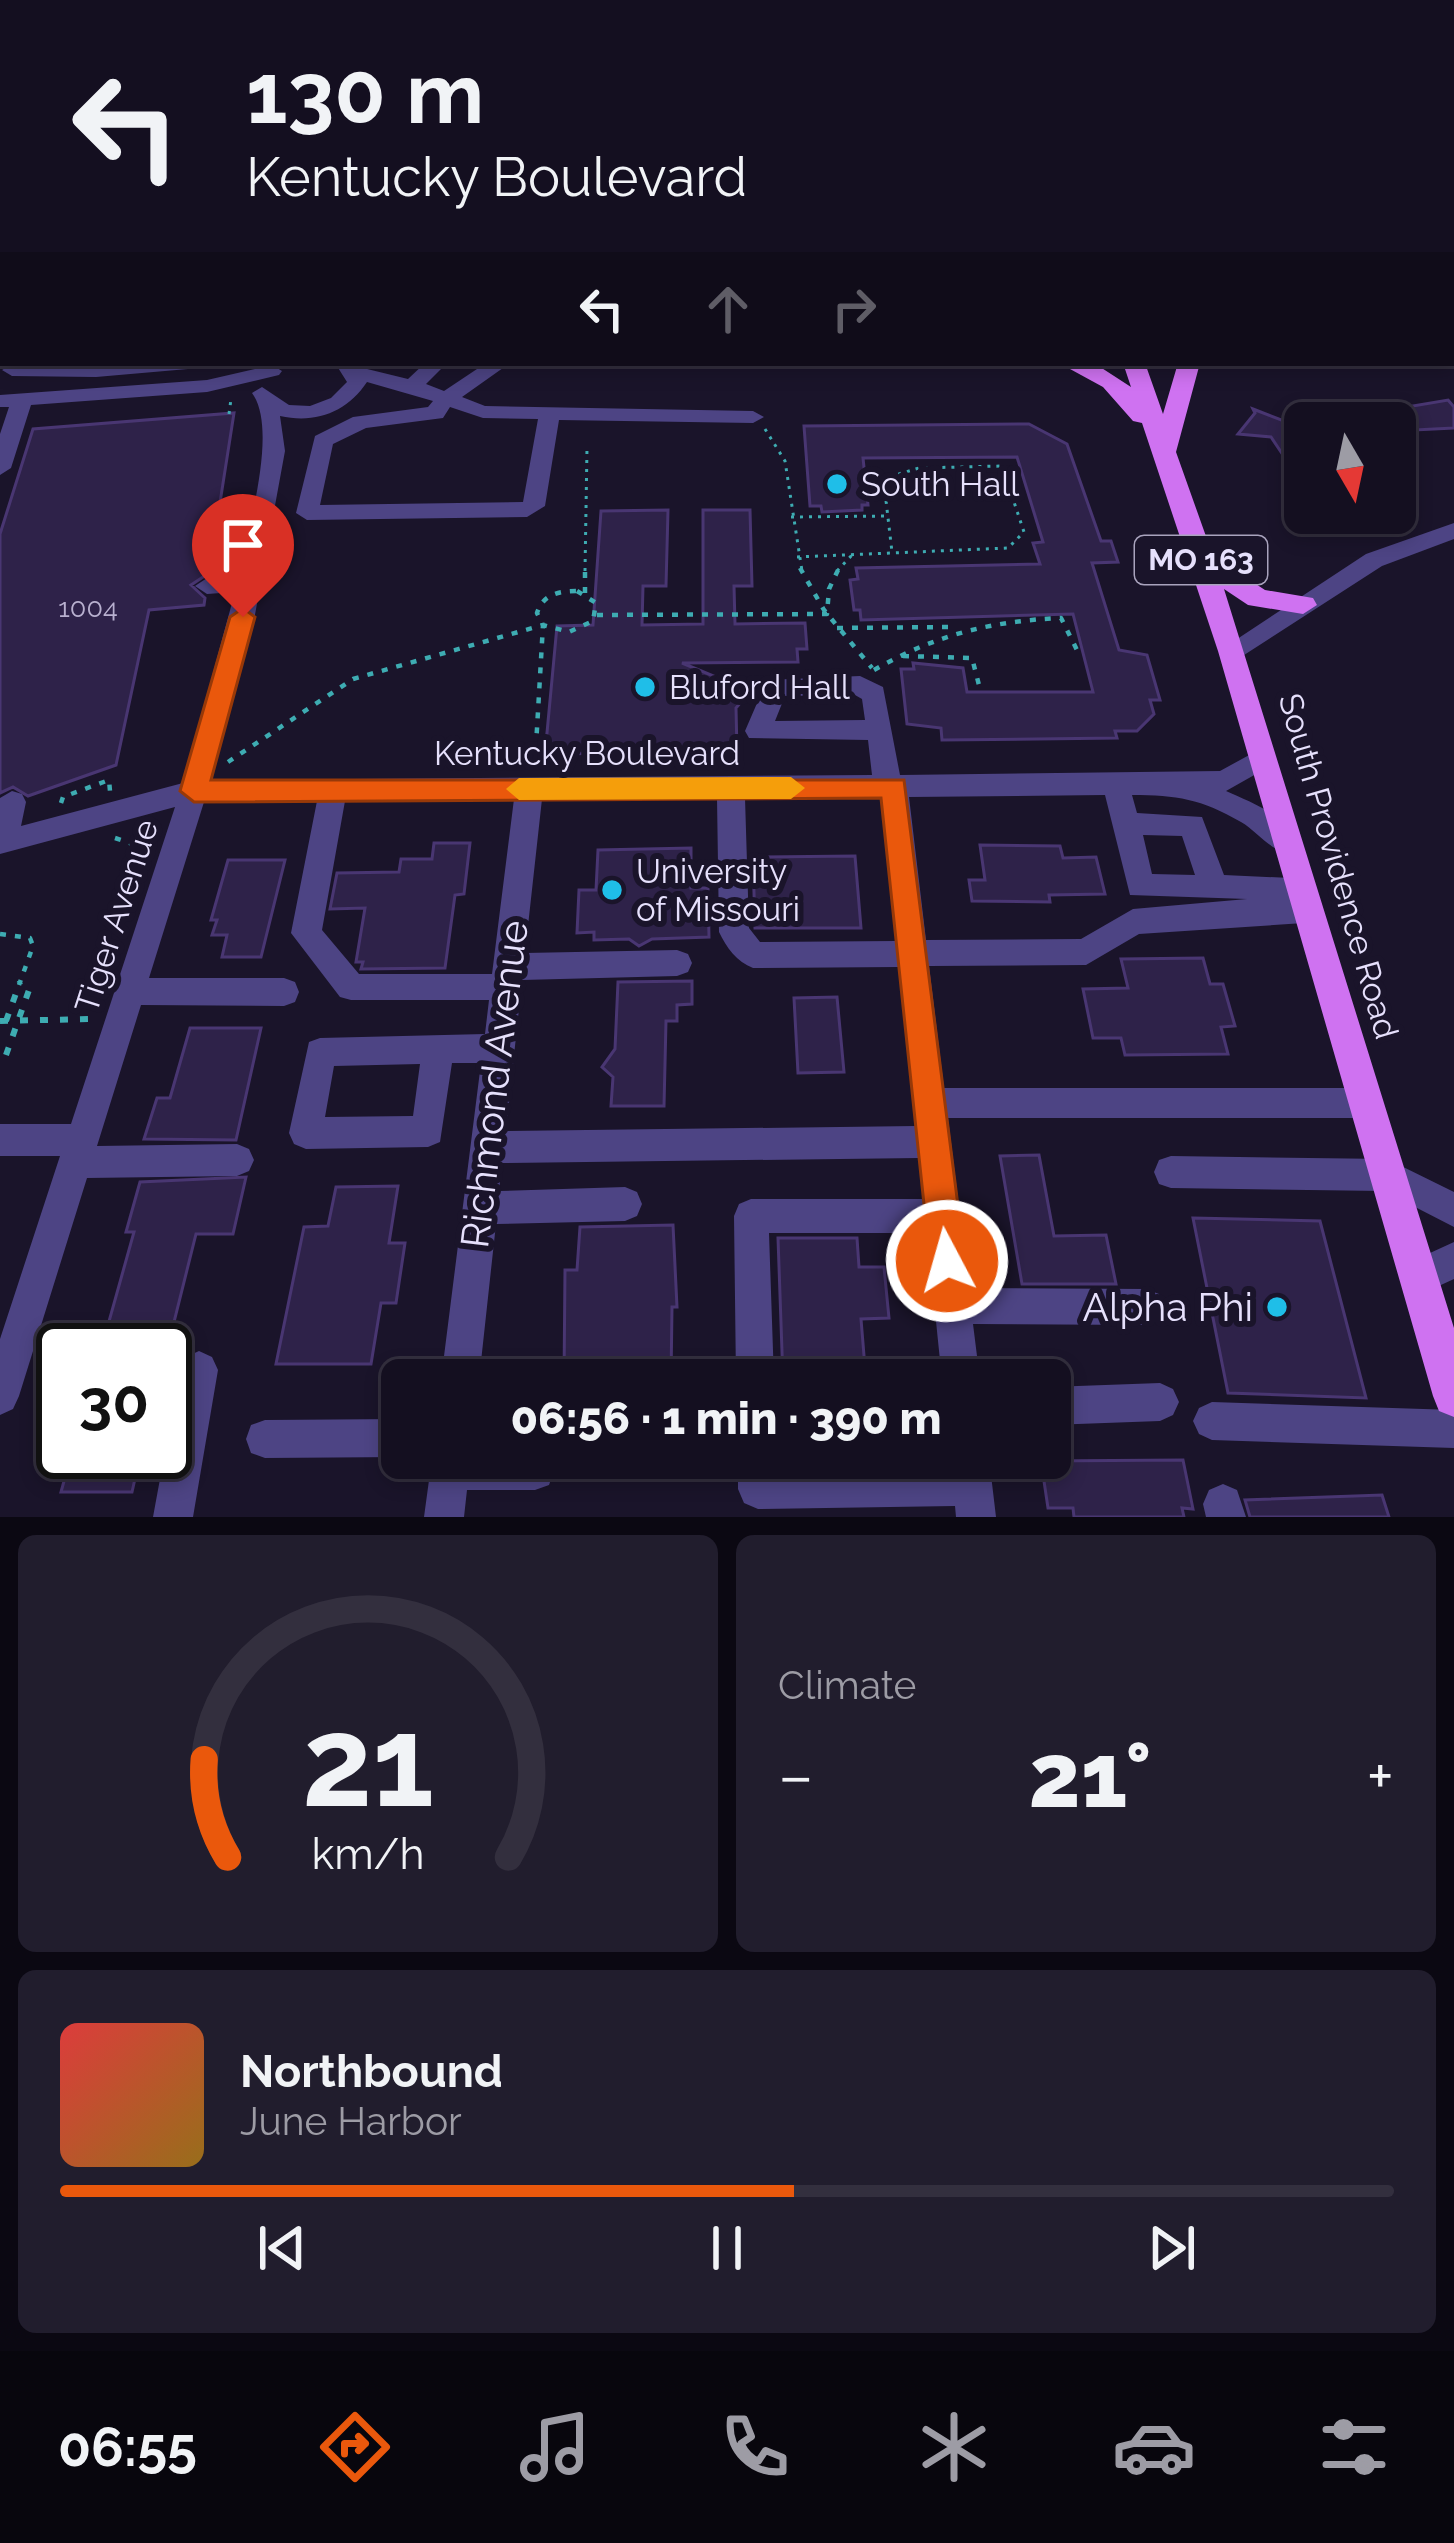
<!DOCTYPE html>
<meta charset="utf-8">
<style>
:root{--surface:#140f20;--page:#211d2d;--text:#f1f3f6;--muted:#9d9ca5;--line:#332f3e;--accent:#ea580c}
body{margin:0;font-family:Raleway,sans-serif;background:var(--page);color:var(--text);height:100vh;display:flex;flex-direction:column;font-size:45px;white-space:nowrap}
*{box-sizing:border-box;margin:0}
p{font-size:39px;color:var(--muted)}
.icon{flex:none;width:66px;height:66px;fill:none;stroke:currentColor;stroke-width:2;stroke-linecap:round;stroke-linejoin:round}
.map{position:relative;height:1517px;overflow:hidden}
.side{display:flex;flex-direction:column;gap:18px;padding:18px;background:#0b0812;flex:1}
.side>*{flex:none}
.hud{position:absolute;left:0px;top:0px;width:1455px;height:366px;box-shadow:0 6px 18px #0003,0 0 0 3px var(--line);background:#140f20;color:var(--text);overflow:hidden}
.needle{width:78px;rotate:171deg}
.tools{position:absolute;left:1284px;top:402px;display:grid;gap:24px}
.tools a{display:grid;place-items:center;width:132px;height:132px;border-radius:18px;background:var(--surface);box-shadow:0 6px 18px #0003,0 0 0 3px var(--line);font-size:60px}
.speed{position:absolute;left:36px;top:1323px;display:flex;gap:24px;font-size:60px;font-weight:700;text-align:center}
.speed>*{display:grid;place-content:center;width:156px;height:156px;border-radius:50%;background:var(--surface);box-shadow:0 6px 18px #0003,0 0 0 3px var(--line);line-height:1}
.speed .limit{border:6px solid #111;border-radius:18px;background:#fff;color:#111}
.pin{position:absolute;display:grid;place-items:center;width:102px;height:102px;color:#fff;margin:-123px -51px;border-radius:50% 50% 50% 0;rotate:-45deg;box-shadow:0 0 12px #0007}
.pin .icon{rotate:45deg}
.me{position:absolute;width:132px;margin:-66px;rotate:354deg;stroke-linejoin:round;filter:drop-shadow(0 0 9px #0008)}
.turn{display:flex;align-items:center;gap:42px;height:252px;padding:0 48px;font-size:54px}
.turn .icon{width:156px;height:156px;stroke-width:2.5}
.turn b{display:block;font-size:84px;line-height:102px}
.lanes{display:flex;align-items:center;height:114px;padding:0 48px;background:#0003;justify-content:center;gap:60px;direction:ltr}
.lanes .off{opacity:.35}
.big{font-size:90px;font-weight:800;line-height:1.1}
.side .card{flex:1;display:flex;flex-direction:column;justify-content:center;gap:18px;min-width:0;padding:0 42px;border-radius:18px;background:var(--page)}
.side .dial{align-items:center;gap:0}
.dial svg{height:312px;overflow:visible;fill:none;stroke:var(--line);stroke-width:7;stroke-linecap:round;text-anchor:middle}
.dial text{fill:var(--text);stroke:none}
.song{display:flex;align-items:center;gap:36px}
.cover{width:144px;height:144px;border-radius:18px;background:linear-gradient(135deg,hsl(0 70% 55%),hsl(40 70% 35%))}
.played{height:12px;border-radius:6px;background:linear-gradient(90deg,var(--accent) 55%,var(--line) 55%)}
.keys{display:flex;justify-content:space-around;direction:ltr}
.heat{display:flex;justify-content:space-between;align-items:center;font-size:66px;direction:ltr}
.side .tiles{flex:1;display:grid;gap:18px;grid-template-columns:1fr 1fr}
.card:last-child{grid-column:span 2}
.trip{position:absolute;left:381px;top:1359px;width:690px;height:120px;border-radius:18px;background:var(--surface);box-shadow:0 6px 18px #0003,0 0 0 3px var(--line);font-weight:800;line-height:120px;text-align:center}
.dock{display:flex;height:192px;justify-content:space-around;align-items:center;background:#08060d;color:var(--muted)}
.dock .icon{width:84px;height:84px}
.dock .selected{color:var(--accent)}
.dock b{font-size:54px;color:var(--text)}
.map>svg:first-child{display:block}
.building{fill:#2e2249;stroke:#493672;stroke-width:3}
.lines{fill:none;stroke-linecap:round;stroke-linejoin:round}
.path-far2{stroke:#3eacb2;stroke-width:3;stroke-dasharray:3 6;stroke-linecap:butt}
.path-far1{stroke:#3eacb2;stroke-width:4.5;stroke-dasharray:6 9;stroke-linecap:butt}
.path{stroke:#3eacb2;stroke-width:6;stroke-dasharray:8 12;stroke-linecap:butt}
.minor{fill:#4d4484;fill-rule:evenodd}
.major{fill:#cf72f1;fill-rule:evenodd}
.route{fill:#ea580c;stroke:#983908;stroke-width:3}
.slow{fill:#f59e0b}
.poi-dot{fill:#1fbee8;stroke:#1a142a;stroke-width:4.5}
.labels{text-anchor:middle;stroke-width:12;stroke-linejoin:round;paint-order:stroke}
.number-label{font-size:27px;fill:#b8b0cf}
.shield{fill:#1a142a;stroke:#a9a3bd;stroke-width:3}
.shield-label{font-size:30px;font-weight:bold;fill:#e6e0fc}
.poi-label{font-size:33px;fill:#e6e0fc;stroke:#1a142a;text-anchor:start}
.street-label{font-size:33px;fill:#e6e0fc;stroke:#1a142a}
.near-street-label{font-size:39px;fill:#e6e0fc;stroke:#1a142a}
.near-poi-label{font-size:39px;fill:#e6e0fc;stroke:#1a142a;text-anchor:end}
</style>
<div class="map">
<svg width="1454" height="1517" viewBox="0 0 1454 1517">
<rect width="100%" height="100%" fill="#1a142a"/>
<path class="building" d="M1448,400L1454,407V428L1395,431V409Z
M1253,409L1305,429V459L1287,461L1271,437L1238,434L1255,413Z
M234,413L209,573L191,585L205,598L204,605L149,610L116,765L28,796L13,787L0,793V534L33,429Z
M1029,424L1067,444L1101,541H1111L1118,562L1092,563L1119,650L1147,655L1160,700H1150L1154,714L1137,731H1115L1117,738L942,740L941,728L907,724L901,669H914L913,663L963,668L967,692H1093L1073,614L861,620L860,610H854L850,580L858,579L856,568L1040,564L1033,543L1043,542L1017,457L863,458L868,505H862V510L822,512L821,506H810L804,426Z
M668,510L666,586H643L642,625L703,624V510H750L752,586H734L735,624L805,623L807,649H797L798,662L682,663L750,691L736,708L737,752L545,754L557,626L593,625L601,511Z
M434,843H470L464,894L455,895L445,968L361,969L363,962H356L365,908L330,909L337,873L399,872L401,859H432Z
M980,845L1060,846L1063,858L1096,857L1105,894L1049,895L1050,902L972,901L969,880H985Z
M691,848V888H708L709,937L652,939L639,946L629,939L594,940V932L577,933L579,890H596L598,850Z
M855,856L861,928H755L753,857Z
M228,860H285L261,957H222L227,935H212L217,920H211Z
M1203,958L1210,984H1223L1235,1026L1221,1027L1228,1054L1125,1055L1121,1038H1093L1083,989L1128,988L1121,959Z
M692,981V1004L677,1005V1021H666L664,1106H611L613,1077L602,1067L615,1049L618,982Z
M837,997L844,1072L798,1073L794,998Z
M190,1028H261L236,1140L144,1139L157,1098H170Z
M1039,1155L1054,1236L1106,1235L1116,1284H1022L1000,1156Z
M246,1177L233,1234H196L167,1350H101L134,1232H126L140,1182Z
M398,1186L389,1243H405L396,1303H381L371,1364H276L304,1227L328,1226L336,1187Z
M1193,1218L1320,1221L1366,1398L1228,1393Z
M673,1225L677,1307H672L671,1380H564L565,1270H577L580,1227Z
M778,1238H857L859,1267H884L889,1318L861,1319L866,1380H783Z
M72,1452H141L132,1492H61Z
M1183,1460L1193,1509L1182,1508L1184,1517H1074L1073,1508H1048L1041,1461Z
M1382,1495L1389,1517H1250L1245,1500Z"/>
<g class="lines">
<path class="path-far2" d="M229,414L231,399
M765,429L785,461L802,571
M791,517L887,516
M797,557L1008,548L1024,532L1002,466L919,468L892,476L885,492L892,552
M585,571L587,448
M837,571L852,555"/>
<path class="path-far1" d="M800,568L824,610L872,668
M577,591L596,603L593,621L569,632L543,625L537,613C543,594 559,591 577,591Z
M585,593V568
M597,615L827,614L829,589L839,568
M837,628L952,627
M903,656L972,658L980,689
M874,670C935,635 991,621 1061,618L1078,652
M228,762L353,679L543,625L535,763
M61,803L63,797L109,780L110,791
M115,838L136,845
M0,934L30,938L33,946L19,985"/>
<path class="path" d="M0,1021L89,1019
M6,1021L20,982
M6,1055L30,987"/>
<path class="minor" d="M498,0H512L514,3H500Z
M945,0H967L969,3H947Z
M1446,0H1454V7L1444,3Z
M1452,124H1454V134H1452Z
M3,171V188L0,189V172Z
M1452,247L1454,248V261L1452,260Z
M0,309H3V321H0Z
M198,363L188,369L96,377L12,376L2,370L12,364Z
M335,363H357L363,368L408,379L425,363H447L426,384L444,391L486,363H510L462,397L485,406L753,411L764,417L753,423L559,420L545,506L527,517L307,520L296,513L315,436L353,417L428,407L433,401L367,382C347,412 316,424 280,416L285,451L252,631L211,780L872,775L868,740L749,738L745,731L767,680L860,676L883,687L900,775L1220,771L1262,748L1272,751L1275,758L1272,765L1226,791C1253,803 1286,816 1301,842L1297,850C1274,858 1260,833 1241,822C1201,799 1177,795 1132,795L1137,813L1202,817L1224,875L1311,879L1316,888L1311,897L1301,900L1319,904L1324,913L1319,922L1139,934L1086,965L929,966L944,1088H1365L1377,1092L1381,1103L1377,1114L1365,1118H948L969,1288L1146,1289L1159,1294L1164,1307L1159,1320L1146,1325L973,1324L980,1380H942L927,1233H769L774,1380H736L734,1216L739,1204L751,1199H923L919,1158L502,1163L499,1191L625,1187L637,1192L642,1204L637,1216L625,1221L496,1224L479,1380H441L481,1063H452L440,1142L428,1147L306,1149L294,1144L289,1133L309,1042L320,1038L485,1034L489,1000H351L340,997L291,933L317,801L204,802L149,978H284L295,982L299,992L295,1002L284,1006L141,1005L97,1146L237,1144L249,1149L254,1160L249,1171L237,1176L87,1178L19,1396L13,1409L0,1415V1339L60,1156H0V1124H71L175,807L0,854V798L12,791L22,794L26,802L21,826L183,783L235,592L207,594L195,586L207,578L239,576C247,531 279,430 252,393L262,387L289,405L310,406L331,398L347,382ZM450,407L483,418L538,419L523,502L320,505L333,444L366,428L443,418ZM855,695L862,699L865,720L775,721L785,696ZM1105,795L1130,895L1247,899L1133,909L1081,939L926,940L909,797ZM881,797L896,941L760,942L749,928L745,798ZM717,798L719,932C726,947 737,962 753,968L899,967L916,1126L506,1131L522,980L677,976L688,972L692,963L688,954L677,950L525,953L542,799ZM514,799L492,974H359L322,930L345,801ZM1143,835L1182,836L1195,875L1152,874ZM420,1064L413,1116L325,1117L334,1066Z
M272,365L282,371L279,375L207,392L31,405L11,468L0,475V434L9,407H0V395L207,380Z
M1454,523V539L1382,566L1241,657L1232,660L1219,651L1366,554Z
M1171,1156L1387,1159L1454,1192V1227L1384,1191L1171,1188L1159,1184L1154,1172L1159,1160Z
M1454,1242V1279L1419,1295L1406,1290L1401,1277L1406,1264Z
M199,1351L212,1357L218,1370L193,1517H153L180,1370L186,1357Z
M1160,1383L1173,1389L1179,1402L1173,1415L1160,1421L1050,1425V1387Z
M1212,1402L1454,1410V1448L1212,1440L1199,1434L1193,1421L1199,1408Z
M402,1419V1457L265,1458L251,1453L246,1439L251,1425L265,1420Z
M432,1458H549L554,1471L549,1485L535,1490H467L464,1517H424Z
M738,1458H776L777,1469L951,1467V1458H989L996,1517H956L955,1506L758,1509L744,1503L738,1489Z
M1223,1484L1237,1490L1246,1517H1206L1203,1504L1209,1490Z"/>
<path class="major" d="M1263,0H1279L1280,3H1264Z
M1286,0H1302L1303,3H1287Z
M0,72H3V82H0Z
M1452,305H1454V319H1452Z
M1059,363H1094L1131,387L1123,363H1145L1163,414L1178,363H1200L1176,452L1213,556L1265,590L1313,598L1317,605L1303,614L1248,605L1224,589L1454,1328V1417L1439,1411L1433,1396L1218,651L1142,423L1133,421L1103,387Z"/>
</g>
<path class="route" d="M243,608L255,617L211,780H904L965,1261L960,1274L947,1279L935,1274L930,1261L881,798L194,802L180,791L230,617Z"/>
<path class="slow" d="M791,777L805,788L791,799L519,800L506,789L519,778Z"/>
<g class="poi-dot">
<circle cx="837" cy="484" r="12"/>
<circle cx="645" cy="687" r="12"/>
<circle cx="612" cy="890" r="12"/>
<circle cx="1277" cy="1307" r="12"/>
</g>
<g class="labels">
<g class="number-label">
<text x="88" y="617">1004</text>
</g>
<rect class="shield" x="1135" y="536" width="132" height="48" rx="9"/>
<g class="shield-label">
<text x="1201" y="570">MO 163</text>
</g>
<g class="poi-label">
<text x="861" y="496">South Hall</text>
<text x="669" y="699">Bluford Hall</text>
<text x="636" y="883">University<tspan x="636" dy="38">of Missouri</tspan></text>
</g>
<g class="street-label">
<text x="587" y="765">Kentucky Boulevard</text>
<text transform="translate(1339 866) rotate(74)" y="12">South Providence Road</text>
<text transform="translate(116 916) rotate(-72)" y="12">Tiger Avenue</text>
</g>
<g class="near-street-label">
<text transform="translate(494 1084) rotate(-83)" y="14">Richmond Avenue</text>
</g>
<g class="near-poi-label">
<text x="1253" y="1321">Alpha Phi</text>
</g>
</g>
</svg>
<div class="tools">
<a><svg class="needle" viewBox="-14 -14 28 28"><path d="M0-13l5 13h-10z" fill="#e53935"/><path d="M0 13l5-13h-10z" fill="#9d9ca5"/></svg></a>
</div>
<div class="speed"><div class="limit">30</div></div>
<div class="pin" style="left:243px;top:617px;background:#d93025"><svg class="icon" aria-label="arrive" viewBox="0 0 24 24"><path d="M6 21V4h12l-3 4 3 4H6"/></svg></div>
<svg class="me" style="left:947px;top:1261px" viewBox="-20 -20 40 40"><circle r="17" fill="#ea580c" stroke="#fff" stroke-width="3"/><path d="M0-11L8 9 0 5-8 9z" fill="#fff"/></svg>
<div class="trip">06:56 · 1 min · 390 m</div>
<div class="hud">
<div class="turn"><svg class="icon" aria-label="left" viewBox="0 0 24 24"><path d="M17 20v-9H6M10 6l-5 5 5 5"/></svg><div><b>130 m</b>Kentucky Boulevard</div></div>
<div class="lanes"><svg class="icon" aria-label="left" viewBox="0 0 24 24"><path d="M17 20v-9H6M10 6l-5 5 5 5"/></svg><svg class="icon off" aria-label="ahead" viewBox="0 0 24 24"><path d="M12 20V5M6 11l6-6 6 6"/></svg><svg class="icon off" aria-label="right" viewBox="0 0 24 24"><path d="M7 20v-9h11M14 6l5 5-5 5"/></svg></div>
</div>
</div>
<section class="side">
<div class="tiles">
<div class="card dial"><svg viewBox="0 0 100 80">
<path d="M14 69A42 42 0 1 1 86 69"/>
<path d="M14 69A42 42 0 0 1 8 44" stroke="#ea580c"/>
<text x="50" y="56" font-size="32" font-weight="700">21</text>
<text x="50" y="72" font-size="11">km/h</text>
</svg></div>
<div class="card"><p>Climate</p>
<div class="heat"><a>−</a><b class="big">21°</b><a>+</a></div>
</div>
<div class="card">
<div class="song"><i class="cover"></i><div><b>Northbound</b><p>June Harbor</p></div></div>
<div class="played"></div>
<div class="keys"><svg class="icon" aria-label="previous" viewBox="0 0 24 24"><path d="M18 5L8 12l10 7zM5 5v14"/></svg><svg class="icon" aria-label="pause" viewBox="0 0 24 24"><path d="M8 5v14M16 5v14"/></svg><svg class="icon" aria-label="next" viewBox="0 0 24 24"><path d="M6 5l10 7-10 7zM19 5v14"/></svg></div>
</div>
</div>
</section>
<nav class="dock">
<b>06:55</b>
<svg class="icon selected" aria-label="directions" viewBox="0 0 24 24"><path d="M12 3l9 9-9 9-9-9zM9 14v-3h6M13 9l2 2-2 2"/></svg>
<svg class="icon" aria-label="music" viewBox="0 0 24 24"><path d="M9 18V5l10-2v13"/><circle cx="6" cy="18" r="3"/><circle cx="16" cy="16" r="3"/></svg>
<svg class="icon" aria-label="phone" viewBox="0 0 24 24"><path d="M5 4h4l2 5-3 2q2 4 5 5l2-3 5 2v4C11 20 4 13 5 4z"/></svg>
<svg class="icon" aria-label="climate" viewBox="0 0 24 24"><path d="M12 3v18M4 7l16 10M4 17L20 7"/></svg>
<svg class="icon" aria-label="car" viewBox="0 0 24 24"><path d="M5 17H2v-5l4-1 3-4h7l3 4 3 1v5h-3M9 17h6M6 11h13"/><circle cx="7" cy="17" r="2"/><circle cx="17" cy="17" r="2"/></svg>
<svg class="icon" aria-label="filters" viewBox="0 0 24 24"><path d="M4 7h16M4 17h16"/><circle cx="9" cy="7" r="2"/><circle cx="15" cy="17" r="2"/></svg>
</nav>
